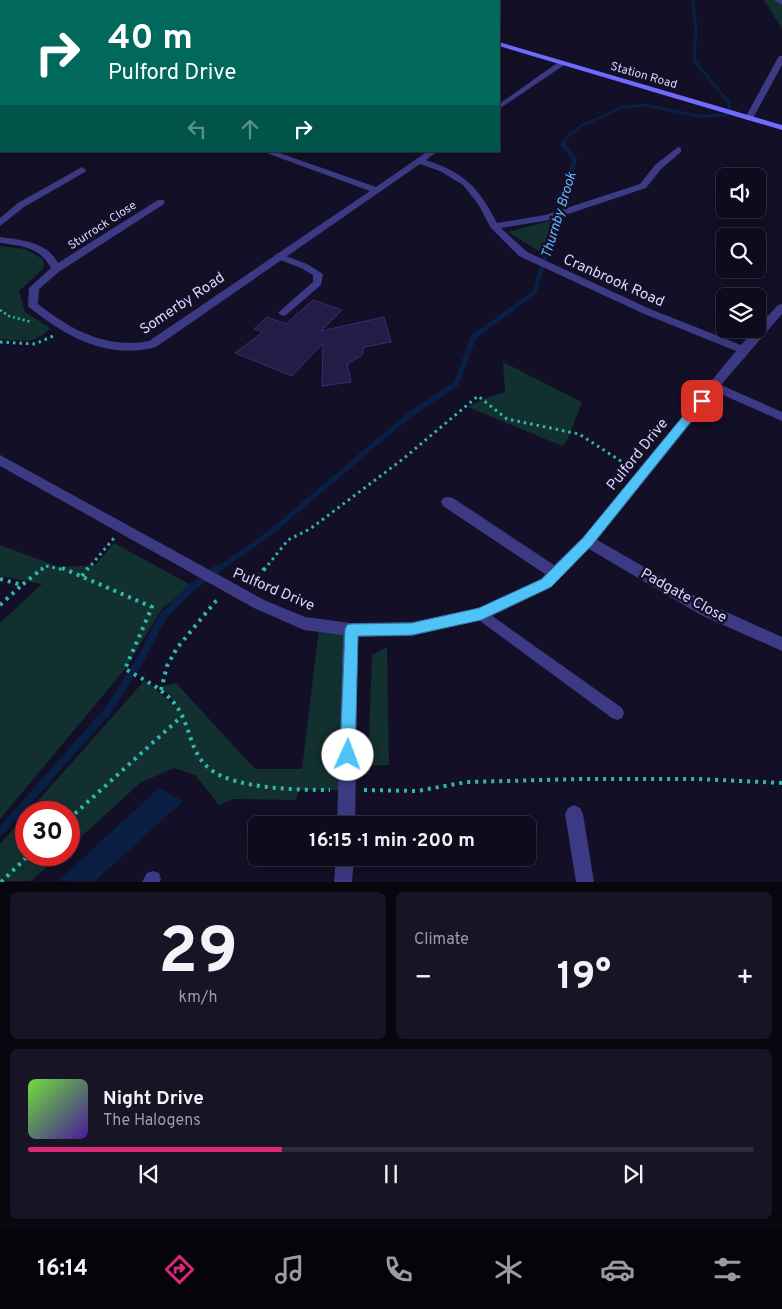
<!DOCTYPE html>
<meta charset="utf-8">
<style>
:root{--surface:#0e0b1c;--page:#171425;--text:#f1f3f6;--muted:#9b9ba3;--line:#2e2b3b;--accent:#db2777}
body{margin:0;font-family:Overpass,sans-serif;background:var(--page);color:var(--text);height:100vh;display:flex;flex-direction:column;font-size:19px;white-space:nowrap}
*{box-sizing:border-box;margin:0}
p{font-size:16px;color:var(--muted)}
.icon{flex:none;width:28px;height:28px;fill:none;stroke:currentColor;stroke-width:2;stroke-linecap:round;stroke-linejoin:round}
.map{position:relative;height:882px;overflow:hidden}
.details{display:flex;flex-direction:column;gap:10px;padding:10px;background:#08060f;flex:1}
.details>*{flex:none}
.hud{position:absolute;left:0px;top:0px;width:500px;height:152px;box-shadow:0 5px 20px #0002,0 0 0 1px var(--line);background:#00695c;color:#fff;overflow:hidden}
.tools{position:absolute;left:716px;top:168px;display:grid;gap:10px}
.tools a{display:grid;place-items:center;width:50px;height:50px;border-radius:8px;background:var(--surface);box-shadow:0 5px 20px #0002,0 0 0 1px var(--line);font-size:25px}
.speed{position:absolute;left:15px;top:801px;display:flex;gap:10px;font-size:25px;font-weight:700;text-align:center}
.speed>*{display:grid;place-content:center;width:65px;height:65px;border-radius:50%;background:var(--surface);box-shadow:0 5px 20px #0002,0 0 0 1px var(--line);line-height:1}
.speed .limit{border:8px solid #d22;background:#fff;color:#111}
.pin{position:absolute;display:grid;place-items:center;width:42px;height:42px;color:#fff;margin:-21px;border-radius:10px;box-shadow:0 2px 8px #0006}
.me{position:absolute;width:55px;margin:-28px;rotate:2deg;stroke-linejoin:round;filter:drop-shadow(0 0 4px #0008)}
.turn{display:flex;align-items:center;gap:18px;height:105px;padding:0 25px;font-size:22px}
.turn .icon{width:65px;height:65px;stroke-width:2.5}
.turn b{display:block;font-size:35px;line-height:42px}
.lanes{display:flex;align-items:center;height:48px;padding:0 25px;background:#0003;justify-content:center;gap:25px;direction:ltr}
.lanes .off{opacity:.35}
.big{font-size:38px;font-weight:700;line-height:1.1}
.details .card{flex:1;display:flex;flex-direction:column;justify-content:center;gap:8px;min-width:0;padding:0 18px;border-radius:8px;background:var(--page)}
.details .dial{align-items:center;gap:0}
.dial b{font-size:65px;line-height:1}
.song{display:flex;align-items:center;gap:15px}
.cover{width:60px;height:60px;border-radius:8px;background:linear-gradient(135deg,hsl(100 70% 55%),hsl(260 70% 35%))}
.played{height:5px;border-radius:2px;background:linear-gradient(90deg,var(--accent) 35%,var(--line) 35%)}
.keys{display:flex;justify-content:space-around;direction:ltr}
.heat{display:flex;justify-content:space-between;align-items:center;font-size:28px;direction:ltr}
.details .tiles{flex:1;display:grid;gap:10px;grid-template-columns:1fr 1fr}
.card:last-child{grid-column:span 2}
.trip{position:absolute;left:248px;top:816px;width:288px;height:50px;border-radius:8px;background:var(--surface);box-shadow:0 5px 20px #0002,0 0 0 1px var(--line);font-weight:700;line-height:50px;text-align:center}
.dock{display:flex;height:80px;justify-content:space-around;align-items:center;background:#06040b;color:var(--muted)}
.dock .icon{width:35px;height:35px}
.dock .on{color:var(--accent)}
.dock b{font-size:22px;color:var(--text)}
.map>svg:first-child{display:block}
.green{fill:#12302f}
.water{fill:#0a1f44}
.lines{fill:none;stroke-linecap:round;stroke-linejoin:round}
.stream-far3{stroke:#0a1f44;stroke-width:3}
.stream-far2{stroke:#0a1f44;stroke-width:4.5}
.stream-far1{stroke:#0a1f44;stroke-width:5.5}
.stream{stroke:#0a1f44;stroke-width:8}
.building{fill:#241b47;stroke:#3b2d73}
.path-far2{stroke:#2fb8b0;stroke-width:2.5;stroke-dasharray:2 3;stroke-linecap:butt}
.path-far1{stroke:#2fb8b0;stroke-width:3;stroke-dasharray:2.5 4;stroke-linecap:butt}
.path{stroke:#2fb8b0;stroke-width:4;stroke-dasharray:3 5;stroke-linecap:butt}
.lane{fill:#3d3a85;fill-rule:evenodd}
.street{fill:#3d3a85;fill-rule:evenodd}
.secondary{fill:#6f6bff;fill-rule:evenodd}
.route{fill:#4fc3f7;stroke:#337fa1}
.labels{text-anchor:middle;stroke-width:5;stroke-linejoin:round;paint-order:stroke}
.far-street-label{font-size:12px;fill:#d9d4ff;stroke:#130f26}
.far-water-label{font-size:14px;font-style:italic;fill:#62b6ff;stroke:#130f26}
.street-label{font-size:15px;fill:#d9d4ff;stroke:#130f26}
</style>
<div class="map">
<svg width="782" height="882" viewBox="0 0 782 882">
<rect width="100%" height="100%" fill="#130f26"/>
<path class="green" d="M764,0H777L782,3V29Z
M552,220L555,222L545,255L508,232Z
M0,246L25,249L43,259L44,268L19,291L25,312L50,328C35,346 21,340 0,339Z
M503,362L582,402L567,441L562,446L468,407L483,399L505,392Z
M114,543L191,585L162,609L125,669L0,819V623L42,584L0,576V545L59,567L95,565Z
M319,628L351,630L347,790H299V788L296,800L233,799L219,805L195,775L174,768L140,783L69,848V812H28L145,680L177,708L162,686L176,683L255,769H302Z
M387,647L389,765L368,766L372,655Z
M26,815V855H61L31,881H0V844Z"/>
<path class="water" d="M159,788L183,801L95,881H58Z"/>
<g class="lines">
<path class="stream-far3" d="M564,143L567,137L581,126L623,107L645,105L699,116L727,115L730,104L694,60L696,30L693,0"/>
<path class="stream-far2" d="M484,329L534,293L575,159L563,145L564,142"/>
<path class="stream-far1" d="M217,570L270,533L409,415L456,384L474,336L486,328"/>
<path class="stream" d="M0,832L106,713L138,664L163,616L192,587L219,568"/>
</g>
<path class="building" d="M313,300L342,310L321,331L384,317L391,342L364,347L362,355L347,364L351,382L322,386L323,343L292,376L235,353L263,332L254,329L267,317L286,324Z"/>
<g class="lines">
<path class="path-far2" d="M0,310L9,316L31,322"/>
<path class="path-far1" d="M0,342L35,344L53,336
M41,570L46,566L65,570
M87,570L114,538
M264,570L288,540L310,529L403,459L478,396L507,419L579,434L630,467"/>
<path class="path" d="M62,568L152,607L125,669C144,680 167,690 179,710C191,730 191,755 211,770C237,789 298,790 330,790
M82,576L88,568
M0,579L22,585L43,568
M253,583L265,568
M0,605L22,585
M161,690L167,666L177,648L215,602L221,599
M364,790L417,791L467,782L582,779H698L782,783
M69,819L181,717
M1,882L29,855"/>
<path class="lane" d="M278,253L307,264L323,274L321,285L286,315L283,316L278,313L280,311L313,282V275L301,268L275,258L274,256Z
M481,608L622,708L624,713L622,718L617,720L612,718L476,618L474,614L476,610Z
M153,871L159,873L161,879L160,882H142L147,873Z"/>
<path class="street" d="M276,0H287V1H277Z
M774,0H782V5Z
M779,56H782V65L753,118L746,120L745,118Z
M560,61L567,63L499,109V104Z
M1,139V145L0,146V140Z
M678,147L681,148V152L661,169L646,188L550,220L501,228L527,252L650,309L741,345L778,305L782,304V314L721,385L782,412V421L716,392L597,540L711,605L782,637V651L701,615L589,549L551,587L486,619L412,636L358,637L355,825H337L343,635L304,630L254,608L0,466V455L264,600L305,617L351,623L412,622L479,608L541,579L545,574L443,506L441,502L443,498L448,497L453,498L554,565L583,537L736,351L642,313L519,256L491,228L478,204L463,185L440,171L420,164L156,347C108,360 66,337 29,307L28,305L29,288L51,268C40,247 22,246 0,243V237C22,240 47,242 58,263L158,200H164V204L60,271L39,289L38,304C71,330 106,349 149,341L370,191L261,151H274L376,187L428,151H438L426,160C465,173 478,187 497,223L545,215L640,184L655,165Z
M82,167L86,170L85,172L24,207L0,226V218L18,203Z
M574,805L580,808L583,814L594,882H576L565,814L568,808Z
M336,858H354L352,882H334Z"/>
<path class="secondary" d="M343,0H354V1H344Z
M499,42L782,125V130L499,46Z"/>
</g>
<path class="route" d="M702,397L705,398L707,401L705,404L592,545L551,587L481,620L412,635L358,636L355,755L353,761L348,763L342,761L340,755L345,630L347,625L351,624L412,623L479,608L542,579L583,538L698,398Z"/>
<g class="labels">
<g class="far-street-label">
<text transform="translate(644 75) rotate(16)" y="4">Station Road</text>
<text transform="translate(102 225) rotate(-33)" y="4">Sturrock Close</text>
</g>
<g class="far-water-label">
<text transform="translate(558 215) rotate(-73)" y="5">Thurnby Brook</text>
</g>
<g class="street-label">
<text transform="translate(614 280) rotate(24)" y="5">Cranbrook Road</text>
<text transform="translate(182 303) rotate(-34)" y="5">Somerby Road</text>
<text transform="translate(637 454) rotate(-51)" y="5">Pulford Drive</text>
<text transform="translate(274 589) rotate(23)" y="5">Pulford Drive</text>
<text transform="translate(684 595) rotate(29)" y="5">Padgate Close</text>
</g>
</g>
</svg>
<div class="tools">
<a><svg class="icon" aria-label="sound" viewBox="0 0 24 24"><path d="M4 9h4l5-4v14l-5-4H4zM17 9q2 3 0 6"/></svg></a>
<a><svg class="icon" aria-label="search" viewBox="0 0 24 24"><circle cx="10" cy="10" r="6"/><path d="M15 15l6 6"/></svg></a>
<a><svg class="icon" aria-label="layers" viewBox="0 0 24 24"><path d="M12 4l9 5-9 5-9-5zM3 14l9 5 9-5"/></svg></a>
</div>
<div class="speed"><div class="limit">30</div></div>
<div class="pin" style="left:702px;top:401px;background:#d93025"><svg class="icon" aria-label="arrive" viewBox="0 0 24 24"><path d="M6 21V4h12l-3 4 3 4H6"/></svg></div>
<svg class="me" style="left:348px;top:755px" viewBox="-20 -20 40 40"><circle r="19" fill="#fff"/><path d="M0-13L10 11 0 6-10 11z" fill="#4fc3f7"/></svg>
<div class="trip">16:15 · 1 min · 200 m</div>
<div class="hud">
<div class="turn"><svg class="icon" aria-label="right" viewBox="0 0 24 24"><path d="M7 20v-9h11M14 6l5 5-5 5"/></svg><div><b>40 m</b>Pulford Drive</div></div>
<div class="lanes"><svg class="icon off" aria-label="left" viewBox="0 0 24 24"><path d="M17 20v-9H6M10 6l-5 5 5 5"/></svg><svg class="icon off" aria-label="ahead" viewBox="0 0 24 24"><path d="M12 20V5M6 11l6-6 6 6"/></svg><svg class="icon" aria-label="right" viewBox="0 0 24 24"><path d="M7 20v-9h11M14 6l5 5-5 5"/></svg></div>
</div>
</div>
<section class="details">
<div class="tiles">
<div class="card dial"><b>29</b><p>km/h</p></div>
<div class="card"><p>Climate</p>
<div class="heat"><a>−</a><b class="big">19°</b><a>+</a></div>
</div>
<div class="card">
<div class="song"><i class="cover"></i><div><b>Night Drive</b><p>The Halogens</p></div></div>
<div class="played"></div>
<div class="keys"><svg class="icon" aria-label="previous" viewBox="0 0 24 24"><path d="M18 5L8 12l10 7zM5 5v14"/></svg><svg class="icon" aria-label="pause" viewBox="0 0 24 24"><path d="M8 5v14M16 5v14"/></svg><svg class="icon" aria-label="next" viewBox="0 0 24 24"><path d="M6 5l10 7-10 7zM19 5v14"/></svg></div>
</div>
</div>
</section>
<nav class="dock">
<b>16:14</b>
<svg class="icon on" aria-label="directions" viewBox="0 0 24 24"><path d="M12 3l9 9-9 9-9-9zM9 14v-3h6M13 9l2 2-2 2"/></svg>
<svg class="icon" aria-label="music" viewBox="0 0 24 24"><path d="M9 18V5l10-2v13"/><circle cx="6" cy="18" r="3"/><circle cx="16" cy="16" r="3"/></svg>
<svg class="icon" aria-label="phone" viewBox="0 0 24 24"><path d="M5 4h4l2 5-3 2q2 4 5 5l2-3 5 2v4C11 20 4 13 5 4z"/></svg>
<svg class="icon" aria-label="climate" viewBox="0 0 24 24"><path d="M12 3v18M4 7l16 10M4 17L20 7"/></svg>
<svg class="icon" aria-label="car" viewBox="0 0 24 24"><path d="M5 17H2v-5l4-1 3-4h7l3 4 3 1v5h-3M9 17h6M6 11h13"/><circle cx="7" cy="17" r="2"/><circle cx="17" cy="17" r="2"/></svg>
<svg class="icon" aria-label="filters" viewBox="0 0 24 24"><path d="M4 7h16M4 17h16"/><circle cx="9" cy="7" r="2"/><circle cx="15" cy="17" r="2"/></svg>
</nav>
